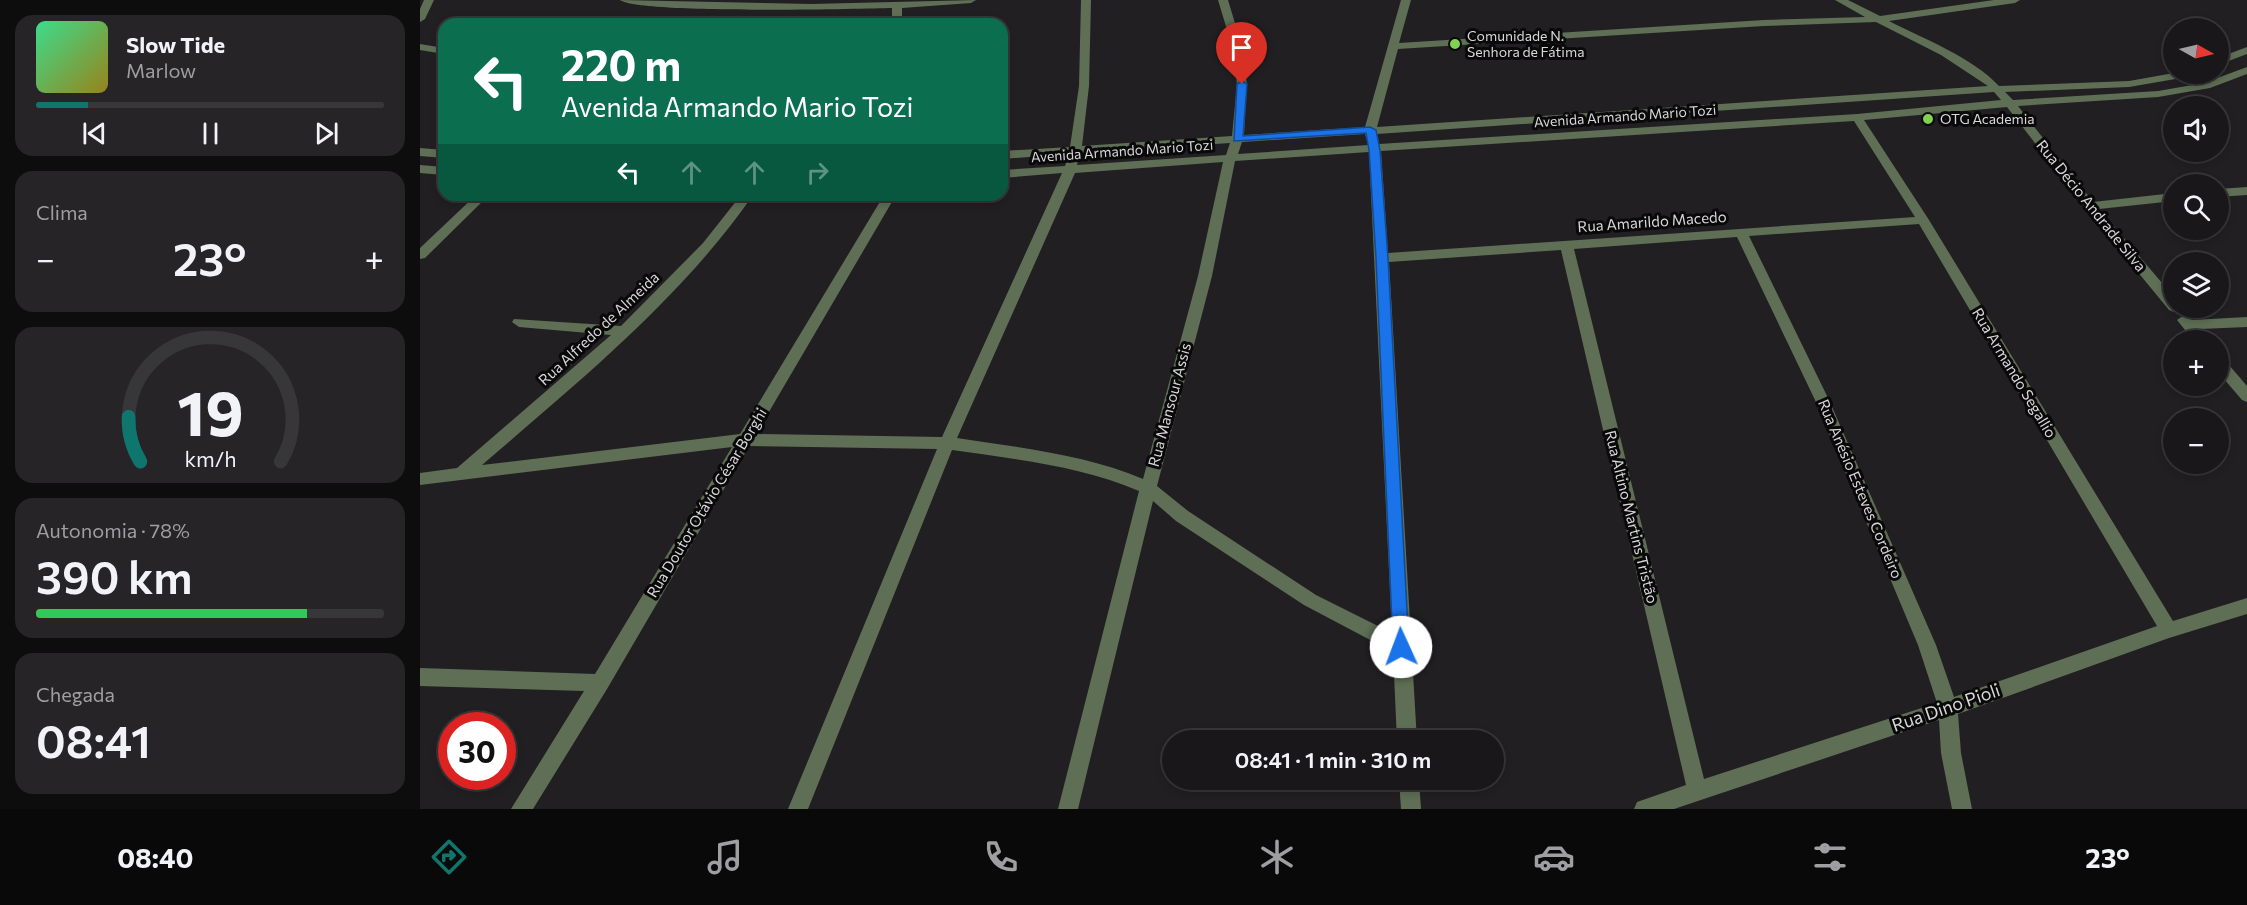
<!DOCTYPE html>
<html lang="pt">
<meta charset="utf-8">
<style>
:root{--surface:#19171a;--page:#262427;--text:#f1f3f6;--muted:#9f9fa2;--line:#373639;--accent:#0f766e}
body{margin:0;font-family:Commissioner,sans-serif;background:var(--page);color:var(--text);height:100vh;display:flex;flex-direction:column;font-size:22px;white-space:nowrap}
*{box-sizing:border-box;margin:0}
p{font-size:20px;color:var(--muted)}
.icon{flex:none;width:33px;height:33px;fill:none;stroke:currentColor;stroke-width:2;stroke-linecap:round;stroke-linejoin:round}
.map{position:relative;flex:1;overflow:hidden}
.side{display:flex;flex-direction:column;gap:15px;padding:15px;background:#0e0d0e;width:420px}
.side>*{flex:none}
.guide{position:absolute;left:18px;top:18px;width:570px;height:183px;border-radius:18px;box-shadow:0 3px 9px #0003,0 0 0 2px var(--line);background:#0b6e4f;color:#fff;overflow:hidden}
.needle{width:39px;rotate:98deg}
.tools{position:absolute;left:1743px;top:18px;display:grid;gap:12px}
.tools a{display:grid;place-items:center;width:66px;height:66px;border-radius:50%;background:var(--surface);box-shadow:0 3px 9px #0003,0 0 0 2px var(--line);font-size:30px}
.speed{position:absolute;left:18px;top:712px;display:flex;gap:12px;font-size:30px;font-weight:700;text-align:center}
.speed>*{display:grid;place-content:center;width:78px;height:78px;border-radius:50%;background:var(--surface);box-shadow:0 3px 9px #0003,0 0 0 2px var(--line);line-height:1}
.speed .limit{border:9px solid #d22;background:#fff;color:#111}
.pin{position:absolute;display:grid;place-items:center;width:51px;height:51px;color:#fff;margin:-62px -26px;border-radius:50% 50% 50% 0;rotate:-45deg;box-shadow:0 0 6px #0007}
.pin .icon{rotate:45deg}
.me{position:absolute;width:66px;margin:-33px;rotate:358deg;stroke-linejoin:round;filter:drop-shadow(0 0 4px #0008)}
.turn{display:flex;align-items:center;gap:21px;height:126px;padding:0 24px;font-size:27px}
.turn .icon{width:78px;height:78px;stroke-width:2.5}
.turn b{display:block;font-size:42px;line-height:51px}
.lanes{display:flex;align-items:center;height:57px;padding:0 24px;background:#0003;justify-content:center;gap:30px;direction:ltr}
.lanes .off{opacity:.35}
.big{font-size:45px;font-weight:600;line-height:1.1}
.side .tile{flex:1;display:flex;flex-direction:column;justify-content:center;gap:9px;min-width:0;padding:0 21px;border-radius:18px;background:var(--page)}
.side .dial{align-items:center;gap:0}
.dial svg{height:156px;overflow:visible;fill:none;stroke:var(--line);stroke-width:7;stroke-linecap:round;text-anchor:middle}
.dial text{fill:var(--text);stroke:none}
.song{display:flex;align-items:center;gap:18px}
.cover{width:72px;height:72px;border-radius:9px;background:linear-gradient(135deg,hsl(150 70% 55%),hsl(50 70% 35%))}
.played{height:6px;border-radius:3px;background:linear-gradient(90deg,var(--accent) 15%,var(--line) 15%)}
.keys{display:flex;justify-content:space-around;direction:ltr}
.heat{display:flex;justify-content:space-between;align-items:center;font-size:33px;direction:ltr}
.charge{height:9px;border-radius:4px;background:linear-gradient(90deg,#34c759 78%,var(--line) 0)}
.trip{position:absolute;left:742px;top:730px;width:342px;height:60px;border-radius:30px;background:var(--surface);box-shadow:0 3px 9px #0003,0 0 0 2px var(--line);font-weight:600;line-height:60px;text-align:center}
.dock{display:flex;height:96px;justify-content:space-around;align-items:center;background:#0a090a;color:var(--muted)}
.dock .icon{width:42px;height:42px}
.dock .active{color:var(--accent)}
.dock b{font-size:27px;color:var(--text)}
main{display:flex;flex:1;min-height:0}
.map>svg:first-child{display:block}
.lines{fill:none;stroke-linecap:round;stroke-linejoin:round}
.minor{fill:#5e6f55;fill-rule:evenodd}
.route{fill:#1a73e8;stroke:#114b97;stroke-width:1.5}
.poi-dot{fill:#81d050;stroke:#0a090a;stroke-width:2}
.labels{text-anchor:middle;stroke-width:6;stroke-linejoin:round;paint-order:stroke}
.far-poi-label{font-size:14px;fill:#d9d7d9;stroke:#0a090a;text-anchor:start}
.far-street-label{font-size:14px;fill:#d9d7d9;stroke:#0a090a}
.street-label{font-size:15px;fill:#d9d7d9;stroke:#0a090a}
.near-street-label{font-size:18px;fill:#d9d7d9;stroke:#0a090a}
</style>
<main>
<section class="side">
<div class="tile">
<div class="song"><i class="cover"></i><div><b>Slow Tide</b><p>Marlow</p></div></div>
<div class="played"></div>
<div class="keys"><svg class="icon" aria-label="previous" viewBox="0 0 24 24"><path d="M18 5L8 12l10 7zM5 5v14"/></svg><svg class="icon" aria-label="pause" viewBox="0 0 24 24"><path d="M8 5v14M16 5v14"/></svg><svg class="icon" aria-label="next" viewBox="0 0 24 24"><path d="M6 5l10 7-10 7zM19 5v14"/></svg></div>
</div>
<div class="tile"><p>Clima</p>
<div class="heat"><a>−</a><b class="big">23°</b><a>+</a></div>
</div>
<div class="tile dial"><svg viewBox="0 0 100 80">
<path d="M14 69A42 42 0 1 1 86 69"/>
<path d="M14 69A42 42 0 0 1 8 46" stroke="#0f766e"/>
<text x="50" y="56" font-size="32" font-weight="700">19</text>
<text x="50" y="72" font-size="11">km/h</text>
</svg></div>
<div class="tile"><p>Autonomia · 78%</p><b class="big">390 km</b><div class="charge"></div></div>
<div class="tile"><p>Chegada</p><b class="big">08:41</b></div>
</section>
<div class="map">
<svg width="1827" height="809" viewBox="0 0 1827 809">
<rect width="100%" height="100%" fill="#211f22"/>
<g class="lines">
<path class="minor" d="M4,0H14L5,19L0,22V9Z
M200,0L391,4L556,0L551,3L482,8V24H472V8C435,9 219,14 200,0Z
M661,0H671L669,86L662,146L812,136L817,84L811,43L798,0H808L821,43L827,84L824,135L945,127L981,0H991L979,43L1344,20L1445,17L1415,0H1428L1460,16L1574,0H1600L1595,3L1469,21C1504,39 1552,57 1579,86L1709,81L1754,73L1772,74L1767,77L1709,87L1585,92L1593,100L1738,91L1784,83L1827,67V74L1790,88L1738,97L1598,106L1673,202L1754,193V201L1679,209L1754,297V308H1761L1754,312L1749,310L1666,209L1587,107L1444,120L1509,220L1753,621L1827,598V614L1749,638L1538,714L1541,753L1552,809H1532L1521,753L1519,720L1254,809H1214L1217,802L1266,785L1141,250L969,262L997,741H977L973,652L884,605L756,521L733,501L658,809H638L719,491C662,466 594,459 532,450L388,809H368L517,449L329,446L187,689L113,809H91L164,691L0,686V668L175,674L312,447L0,485V473L37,468L191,335L99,327L92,322L94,319L201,326L283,243L321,195H333C260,300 158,382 62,465L320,434L464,195H476L336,434L522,437L642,173L582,178V170L645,166L649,154L582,159V151L650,147L659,86ZM1456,22L1521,55L1568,86L957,127L978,49L1344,26ZM1574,92L1581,100L1437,114L959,144L957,134ZM1434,121L1495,217L968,253L961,151ZM945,134L948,145L818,154L822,142ZM810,143L806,155L657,165L660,153ZM949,152L972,633L896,595L768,511L737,486L792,276L815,161ZM803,162L778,276L723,479C668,455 596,447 537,438L655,173ZM1499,224L1737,626L1534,697L1516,645L1409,400L1329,236ZM1317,237L1395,400L1498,645L1517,703L1284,779L1154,249Z
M0,44L24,48V54L0,50Z
M1827,47V54L1798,65V58Z
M0,148L24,150V158L0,156Z
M0,165L24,167V175L0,173Z
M1827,187V195L1798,197V189Z
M56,195H69L5,258L0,259V248Z
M1764,315L1772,320L1827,317V327L1780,329L1788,340H1773L1757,320Z
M1798,357L1803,358L1827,386V402L1822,400L1798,372Z
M979,780H999L1001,809H981Z"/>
</g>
<path class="route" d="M822,81L827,84L823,136L950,127L956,130L960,150L968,258L989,647L987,652L981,654L975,652L973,647L956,258L949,150L946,133L814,141L817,84Z"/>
<g class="poi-dot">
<circle cx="1035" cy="44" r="6"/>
<circle cx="1508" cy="119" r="6"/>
</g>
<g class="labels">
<g class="far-poi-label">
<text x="1047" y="41">Comunidade N.<tspan x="1047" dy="16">Senhora de Fátima</tspan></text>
<text x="1520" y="124">OTG Academia</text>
</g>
<g class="far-street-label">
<text transform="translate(1205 116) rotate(-4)" y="5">Avenida Armando Mario Tozi</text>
<text transform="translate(702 151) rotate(-4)" y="5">Avenida Armando Mario Tozi</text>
</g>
<g class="street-label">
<text transform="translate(1671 206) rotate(51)" y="5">Rua Décio Andrade Silva</text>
<text transform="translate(1232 222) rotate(-4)" y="5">Rua Amarildo Macedo</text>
<text transform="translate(179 329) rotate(-43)" y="5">Rua Alfredo de Almeida</text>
<text transform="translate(1594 373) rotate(59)" y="5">Rua Armando Segallio</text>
<text transform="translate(750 405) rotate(-75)" y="5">Rua Mansour Assis</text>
<text transform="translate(1440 489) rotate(67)" y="5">Rua Anésio Esteves Cordeiro</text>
<text transform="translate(287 503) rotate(-59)" y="5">Rua Doutor Otávio César Borghi</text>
<text transform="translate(1211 517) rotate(76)" y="5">Rua Altino Martins Tristão</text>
</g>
<g class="near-street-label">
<text transform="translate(1526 708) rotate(-19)" y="6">Rua Dino Pioli</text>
</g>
</g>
</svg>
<div class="tools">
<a><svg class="needle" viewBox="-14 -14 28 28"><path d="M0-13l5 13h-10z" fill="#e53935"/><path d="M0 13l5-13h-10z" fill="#9f9fa2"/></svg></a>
<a><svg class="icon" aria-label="sound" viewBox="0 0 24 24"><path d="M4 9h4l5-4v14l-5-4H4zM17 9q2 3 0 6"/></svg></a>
<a><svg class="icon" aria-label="search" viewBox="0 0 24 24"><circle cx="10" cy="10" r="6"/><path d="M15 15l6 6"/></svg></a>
<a><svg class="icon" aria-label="layers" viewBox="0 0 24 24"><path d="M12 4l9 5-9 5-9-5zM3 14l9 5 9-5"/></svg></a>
<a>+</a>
<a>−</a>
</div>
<div class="speed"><div class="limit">30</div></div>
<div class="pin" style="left:822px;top:84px;background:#d93025"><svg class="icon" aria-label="arrive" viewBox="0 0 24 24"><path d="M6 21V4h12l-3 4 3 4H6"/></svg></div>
<svg class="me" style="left:981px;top:647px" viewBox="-20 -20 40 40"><circle r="19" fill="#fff"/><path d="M0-13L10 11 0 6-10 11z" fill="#1a73e8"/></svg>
<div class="trip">08:41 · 1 min · 310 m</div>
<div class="guide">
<div class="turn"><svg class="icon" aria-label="left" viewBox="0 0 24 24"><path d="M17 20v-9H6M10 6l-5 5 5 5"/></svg><div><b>220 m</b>Avenida Armando Mario Tozi</div></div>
<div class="lanes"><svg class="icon" aria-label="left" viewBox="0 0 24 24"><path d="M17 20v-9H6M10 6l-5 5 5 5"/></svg><svg class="icon off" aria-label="ahead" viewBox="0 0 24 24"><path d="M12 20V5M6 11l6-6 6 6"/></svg><svg class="icon off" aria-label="ahead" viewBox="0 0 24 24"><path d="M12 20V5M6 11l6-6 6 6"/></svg><svg class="icon off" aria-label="right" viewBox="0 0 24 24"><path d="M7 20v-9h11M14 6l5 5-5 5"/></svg></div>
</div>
</div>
</main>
<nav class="dock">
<b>08:40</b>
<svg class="icon active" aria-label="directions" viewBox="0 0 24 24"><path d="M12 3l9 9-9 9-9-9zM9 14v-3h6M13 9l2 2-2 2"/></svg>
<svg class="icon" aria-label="music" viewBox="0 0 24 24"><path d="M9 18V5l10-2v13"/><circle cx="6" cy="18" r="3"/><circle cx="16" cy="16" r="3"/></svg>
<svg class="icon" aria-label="phone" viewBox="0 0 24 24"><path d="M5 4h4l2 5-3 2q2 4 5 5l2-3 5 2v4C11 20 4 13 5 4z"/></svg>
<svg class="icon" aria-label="climate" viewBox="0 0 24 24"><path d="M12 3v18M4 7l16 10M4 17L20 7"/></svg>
<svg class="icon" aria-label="car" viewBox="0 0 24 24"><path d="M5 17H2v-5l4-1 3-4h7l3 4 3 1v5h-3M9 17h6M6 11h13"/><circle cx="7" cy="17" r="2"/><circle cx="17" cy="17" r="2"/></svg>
<svg class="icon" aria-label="filters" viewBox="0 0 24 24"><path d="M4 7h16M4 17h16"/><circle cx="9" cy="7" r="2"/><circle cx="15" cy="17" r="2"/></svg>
<b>23°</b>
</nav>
